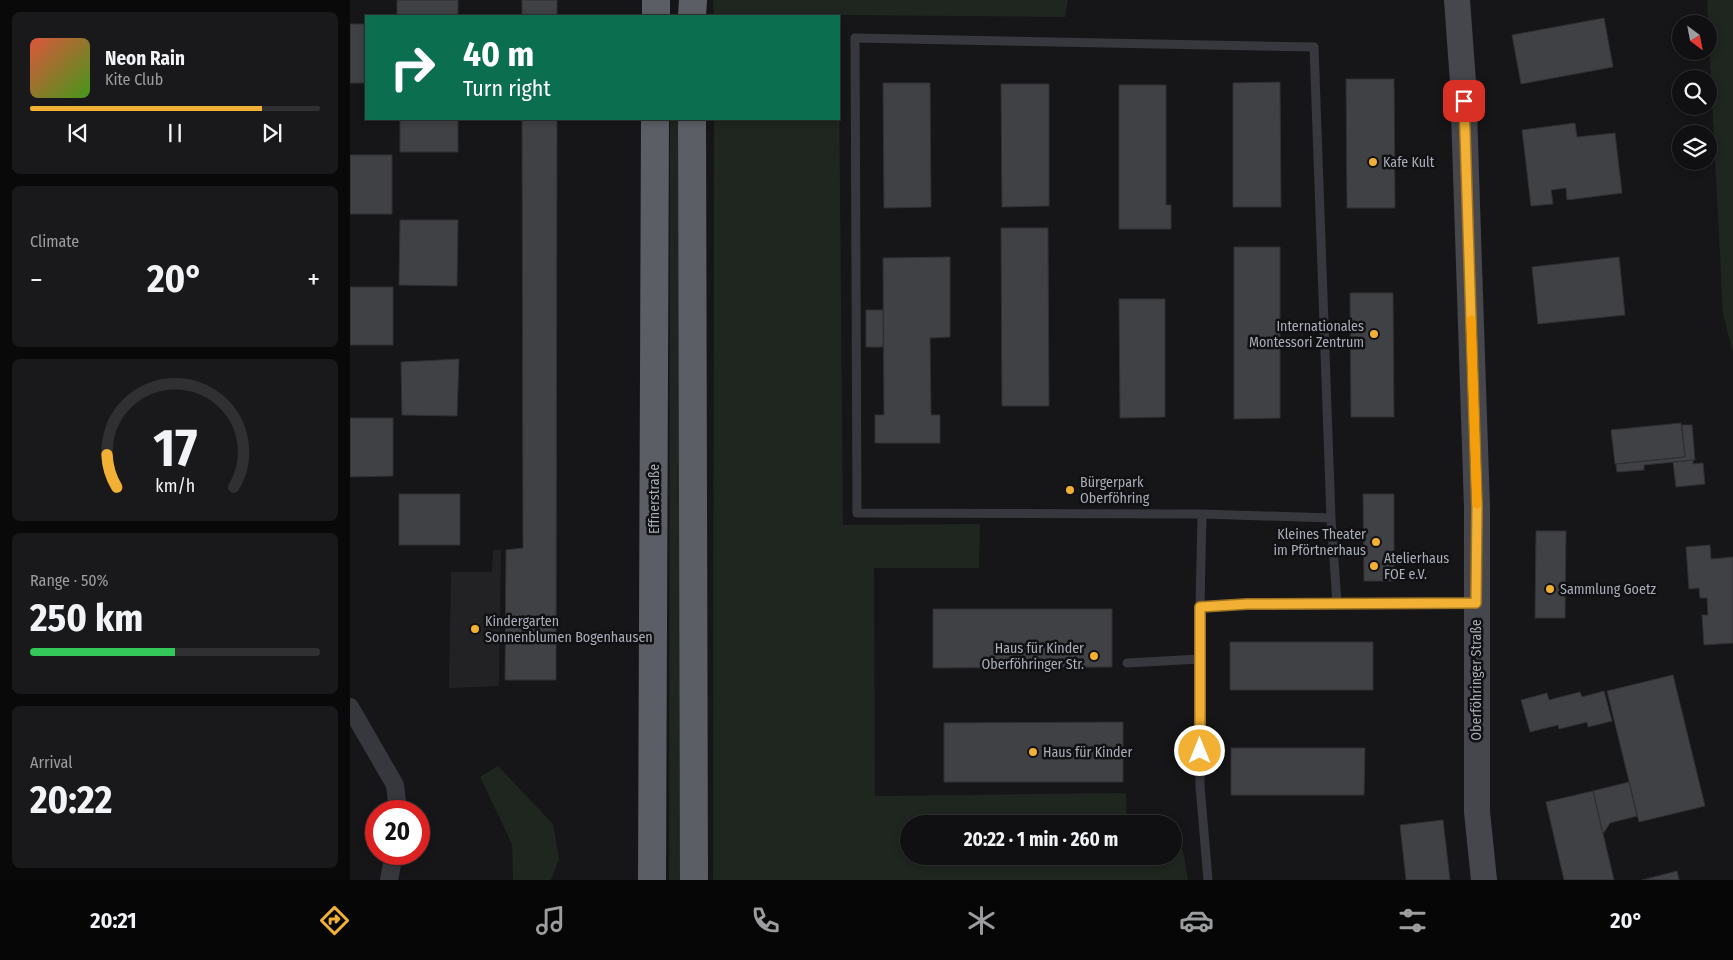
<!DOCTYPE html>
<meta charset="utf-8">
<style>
:root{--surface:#101012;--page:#19191b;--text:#f1f3f6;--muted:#9c9d9f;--line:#303032;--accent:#f2b134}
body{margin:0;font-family:"Fira Sans Condensed",sans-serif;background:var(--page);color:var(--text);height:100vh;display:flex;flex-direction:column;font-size:19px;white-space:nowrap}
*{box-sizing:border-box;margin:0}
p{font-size:16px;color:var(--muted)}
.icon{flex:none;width:28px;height:28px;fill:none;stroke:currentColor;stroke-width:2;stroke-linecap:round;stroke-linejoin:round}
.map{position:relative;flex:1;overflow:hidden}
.details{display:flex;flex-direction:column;gap:12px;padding:12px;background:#09090a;width:350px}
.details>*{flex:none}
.top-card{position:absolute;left:15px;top:15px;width:475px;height:105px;border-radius:0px;box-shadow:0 2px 8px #0003,0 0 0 1px var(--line);background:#0b6e4f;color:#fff;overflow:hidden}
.needle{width:32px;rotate:148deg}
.controls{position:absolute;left:1322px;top:15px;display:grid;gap:10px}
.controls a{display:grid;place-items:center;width:45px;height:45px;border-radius:50%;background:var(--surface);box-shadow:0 2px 8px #0003,0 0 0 1px var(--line);font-size:25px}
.speed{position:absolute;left:15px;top:800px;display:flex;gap:10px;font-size:25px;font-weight:700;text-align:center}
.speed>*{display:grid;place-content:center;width:65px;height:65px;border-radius:50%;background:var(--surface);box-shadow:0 2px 8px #0003,0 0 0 1px var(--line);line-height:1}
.speed .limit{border:8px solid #d22;background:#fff;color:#111}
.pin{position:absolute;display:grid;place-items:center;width:42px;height:42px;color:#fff;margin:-21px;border-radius:10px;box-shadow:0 2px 8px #0006}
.me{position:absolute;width:55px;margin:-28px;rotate:0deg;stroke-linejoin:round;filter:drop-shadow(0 0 4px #0008)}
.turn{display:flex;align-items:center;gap:18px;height:105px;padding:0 15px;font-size:22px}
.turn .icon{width:65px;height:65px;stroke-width:2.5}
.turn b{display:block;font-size:35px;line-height:42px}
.big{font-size:38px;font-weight:700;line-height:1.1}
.details .widget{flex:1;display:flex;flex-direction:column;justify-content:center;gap:8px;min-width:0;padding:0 18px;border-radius:8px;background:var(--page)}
.details .dial{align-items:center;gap:0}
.dial svg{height:130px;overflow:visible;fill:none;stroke:var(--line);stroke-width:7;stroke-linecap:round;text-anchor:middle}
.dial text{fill:var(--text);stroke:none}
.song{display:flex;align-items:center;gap:15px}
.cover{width:60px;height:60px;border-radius:8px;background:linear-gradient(135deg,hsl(10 70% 55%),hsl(100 70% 35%))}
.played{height:5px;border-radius:2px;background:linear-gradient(90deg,var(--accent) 80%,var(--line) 80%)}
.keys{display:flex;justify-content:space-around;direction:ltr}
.heat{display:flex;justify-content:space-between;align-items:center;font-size:28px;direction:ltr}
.charge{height:8px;border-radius:4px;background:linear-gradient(90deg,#34c759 50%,var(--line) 0)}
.trip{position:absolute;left:550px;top:815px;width:282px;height:50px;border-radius:25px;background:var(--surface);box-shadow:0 2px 8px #0003,0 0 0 1px var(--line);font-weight:700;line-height:50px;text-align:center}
.menu{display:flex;height:80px;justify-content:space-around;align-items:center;background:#060607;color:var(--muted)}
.menu .icon{width:35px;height:35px}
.menu .selected{color:var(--accent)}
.menu b{font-size:22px;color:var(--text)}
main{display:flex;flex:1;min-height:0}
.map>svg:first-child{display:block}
.built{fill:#222225}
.green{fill:#1e261f}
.building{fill:#404145;stroke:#303034}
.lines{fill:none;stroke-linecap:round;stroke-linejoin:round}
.service{stroke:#37383d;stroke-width:9}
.minor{stroke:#37383d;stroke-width:18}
.secondary{stroke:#45474d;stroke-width:26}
.trunk{stroke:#5b5e65;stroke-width:28}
.route-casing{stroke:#9d7322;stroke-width:12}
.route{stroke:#f2b134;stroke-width:9}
.slow{stroke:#f59e0b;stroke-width:9}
.poi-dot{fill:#f2b134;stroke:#111113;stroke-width:2}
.labels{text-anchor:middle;stroke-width:5;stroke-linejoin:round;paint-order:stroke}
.poi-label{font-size:14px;fill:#a8adb8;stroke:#111113;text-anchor:start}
.street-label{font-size:14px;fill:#a8adb8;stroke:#111113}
</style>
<main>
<section class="details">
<div class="widget">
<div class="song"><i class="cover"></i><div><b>Neon Rain</b><p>Kite Club</p></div></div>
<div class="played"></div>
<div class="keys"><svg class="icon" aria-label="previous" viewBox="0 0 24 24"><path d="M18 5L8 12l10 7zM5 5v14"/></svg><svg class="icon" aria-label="pause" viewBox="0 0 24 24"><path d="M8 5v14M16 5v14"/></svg><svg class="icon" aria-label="next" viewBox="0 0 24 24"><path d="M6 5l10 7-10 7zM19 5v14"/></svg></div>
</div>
<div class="widget"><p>Climate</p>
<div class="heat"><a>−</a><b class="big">20°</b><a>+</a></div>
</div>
<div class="widget dial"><svg viewBox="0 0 100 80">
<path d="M14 69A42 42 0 1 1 86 69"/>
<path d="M14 69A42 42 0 0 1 8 49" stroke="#f2b134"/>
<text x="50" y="56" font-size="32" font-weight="700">17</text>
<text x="50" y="72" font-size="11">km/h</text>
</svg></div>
<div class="widget"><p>Range · 50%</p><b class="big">250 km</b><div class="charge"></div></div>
<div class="widget"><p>Arrival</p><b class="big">20:22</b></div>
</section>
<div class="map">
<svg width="1383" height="880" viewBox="0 0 1383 880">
<rect width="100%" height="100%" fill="#161618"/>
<path class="built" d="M143,550H151L149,686L99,688L101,572H142Z"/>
<path class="green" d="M363,0H718L715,17L489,15L364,16Z
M1357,0H1383V353L1373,314Z
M489,73L493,525L630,524L629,568H524L525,796L776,793L777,824H559V856H824V851L833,850L838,880H363L364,119H489Z
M320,119H330V880H319Z
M148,766L203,824L209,859L201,880H163L162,844L130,777Z"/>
<path class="building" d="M47,0H108V16H47Z
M172,0H207V16H172Z
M1254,18L1263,67L1171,84L1162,35Z
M0,24H16V83H0Z
M996,79H1044L1045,208H997Z
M930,82L931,207H883V83Z
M533,83H580L581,207L534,208Z
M651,84H699V206L652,207Z
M769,85H816V205H821V229H769Z
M50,119H108V152H50Z
M172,119H207L206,680H155L156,550L173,548Z
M1225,123L1227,137L1265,133L1272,193L1217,200L1216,188L1201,190L1203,204L1181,206L1172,130Z
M0,155H42V214H0Z
M50,220H108L107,286L49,285Z
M651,228H698L699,406H652Z
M884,247H930V418L884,419Z
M600,257V337L580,338L581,415H590V443H525V415H534L533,258Z
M1269,257L1275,315L1188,324L1182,267Z
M0,287H43V345H0Z
M1000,293H1043L1044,417H1001Z
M769,299H815V417L770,418Z
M516,310H533V347H516Z
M109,359L107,416L52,415L51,362Z
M0,418H43V476L0,477Z
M1331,423L1335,457L1265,464L1261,430Z
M1332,425H1342L1345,460L1294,465V470L1267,472L1266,464L1335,457Z
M1343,460V464L1353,463L1355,484L1326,487L1323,462Z
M49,494H110V545H49Z
M1013,494H1044V581H1014Z
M1186,531H1216L1215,618H1185Z
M1360,545L1361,559L1383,557V643L1354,645L1352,615H1358L1357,598H1350L1349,588L1339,589L1336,547Z
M583,609H762V667L583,668Z
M880,642H1023V690H880Z
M1323,675L1355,806L1289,822L1257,691Z
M1254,691L1262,721L1238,727L1237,722L1209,729L1208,725L1180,732L1171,700L1197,693L1199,700L1230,692L1232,697Z
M773,722V782H594V723Z
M881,748H1015L1014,795H881Z
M1279,782L1287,816L1260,823L1253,834L1243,791Z
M1243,791L1264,880H1214L1196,802Z
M1093,820L1100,880H1056L1050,825Z
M1327,871L1329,880H1292Z"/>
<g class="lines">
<path class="service" d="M852,514L507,513L505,38L964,47L981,518
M987,603L981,518L852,514L850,607L951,603H1125
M850,607V786L858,880
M777,663L850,659"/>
<path class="minor" d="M0,707L45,785L48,811
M39,880L44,854"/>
<path class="secondary" d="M1107,0L1113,82L1127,508V812L1134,880"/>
<path class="trunk" d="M306,16V0
M342,16L343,0
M342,119L344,880
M302,880L305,119"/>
</g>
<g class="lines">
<g class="route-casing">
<path id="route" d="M850,751V607L897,604L1126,603L1127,508L1114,101"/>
</g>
<use href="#route" class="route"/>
<path class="slow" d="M1121,320L1127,504"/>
</g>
<g class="poi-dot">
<circle cx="1023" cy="162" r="5"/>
<circle cx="1024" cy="334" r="5"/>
<circle cx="720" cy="490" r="5"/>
<circle cx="1026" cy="542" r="5"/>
<circle cx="1024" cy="566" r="5"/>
<circle cx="1200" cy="589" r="5"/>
<circle cx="125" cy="629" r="5"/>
<circle cx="744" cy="656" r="5"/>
<circle cx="683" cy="752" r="5"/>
</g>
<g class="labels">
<g class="poi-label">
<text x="1033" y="167">Kafe Kult</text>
<text x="1014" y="331" text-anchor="end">Internationales<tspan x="1014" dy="16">Montessori Zentrum</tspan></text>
<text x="730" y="487">Bürgerpark<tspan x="730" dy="16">Oberföhring</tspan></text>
<text x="1016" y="539" text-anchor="end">Kleines Theater<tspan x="1016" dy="16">im Pförtnerhaus</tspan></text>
<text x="1034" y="563">Atelierhaus<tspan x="1034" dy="16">FOE e.V.</tspan></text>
<text x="1210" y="594">Sammlung Goetz</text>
<text x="135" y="626">Kindergarten<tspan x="135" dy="16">Sonnenblumen Bogenhausen</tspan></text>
<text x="734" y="653" text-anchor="end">Haus für Kinder<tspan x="734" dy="16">Oberföhringer Str.</tspan></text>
<text x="693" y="757">Haus für Kinder</text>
</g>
<g class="street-label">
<text transform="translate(304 499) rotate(-90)" y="5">Effnerstraße</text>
<text transform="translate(1126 680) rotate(-90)" y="5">Oberföhringer Straße</text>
</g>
</g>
</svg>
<div class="controls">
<a><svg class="needle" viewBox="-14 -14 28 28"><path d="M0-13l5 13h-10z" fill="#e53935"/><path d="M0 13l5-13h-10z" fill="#9c9d9f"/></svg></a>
<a><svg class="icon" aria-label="search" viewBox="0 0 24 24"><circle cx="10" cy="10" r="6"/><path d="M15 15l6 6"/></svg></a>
<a><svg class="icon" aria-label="layers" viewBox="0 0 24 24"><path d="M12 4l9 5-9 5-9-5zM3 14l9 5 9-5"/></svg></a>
</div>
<div class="speed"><div class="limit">20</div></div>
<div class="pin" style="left:1114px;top:101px;background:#d93025"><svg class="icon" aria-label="arrive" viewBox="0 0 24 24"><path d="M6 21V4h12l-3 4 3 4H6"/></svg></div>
<svg class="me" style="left:850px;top:751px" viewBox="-20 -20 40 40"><circle r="17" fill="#f2b134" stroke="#fff" stroke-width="3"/><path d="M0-11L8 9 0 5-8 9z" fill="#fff"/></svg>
<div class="trip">20:22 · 1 min · 260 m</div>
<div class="top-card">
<div class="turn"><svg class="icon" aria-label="right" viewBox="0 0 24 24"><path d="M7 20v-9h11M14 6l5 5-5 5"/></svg><div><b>40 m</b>Turn right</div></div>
</div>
</div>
</main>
<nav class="menu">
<b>20:21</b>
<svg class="icon selected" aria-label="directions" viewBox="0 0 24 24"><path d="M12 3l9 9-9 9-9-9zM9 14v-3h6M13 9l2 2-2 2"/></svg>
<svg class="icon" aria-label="music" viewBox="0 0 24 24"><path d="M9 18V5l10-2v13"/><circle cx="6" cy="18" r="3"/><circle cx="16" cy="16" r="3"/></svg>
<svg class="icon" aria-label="phone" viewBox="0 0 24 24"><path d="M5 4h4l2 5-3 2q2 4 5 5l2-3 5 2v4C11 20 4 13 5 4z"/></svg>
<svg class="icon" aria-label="climate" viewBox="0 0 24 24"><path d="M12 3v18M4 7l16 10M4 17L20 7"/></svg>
<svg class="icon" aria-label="car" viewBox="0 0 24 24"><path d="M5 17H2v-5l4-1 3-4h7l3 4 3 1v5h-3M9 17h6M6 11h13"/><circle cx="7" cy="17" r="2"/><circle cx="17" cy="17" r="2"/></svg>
<svg class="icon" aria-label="filters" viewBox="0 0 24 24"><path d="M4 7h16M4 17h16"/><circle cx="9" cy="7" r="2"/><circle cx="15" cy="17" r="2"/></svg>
<b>20°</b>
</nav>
